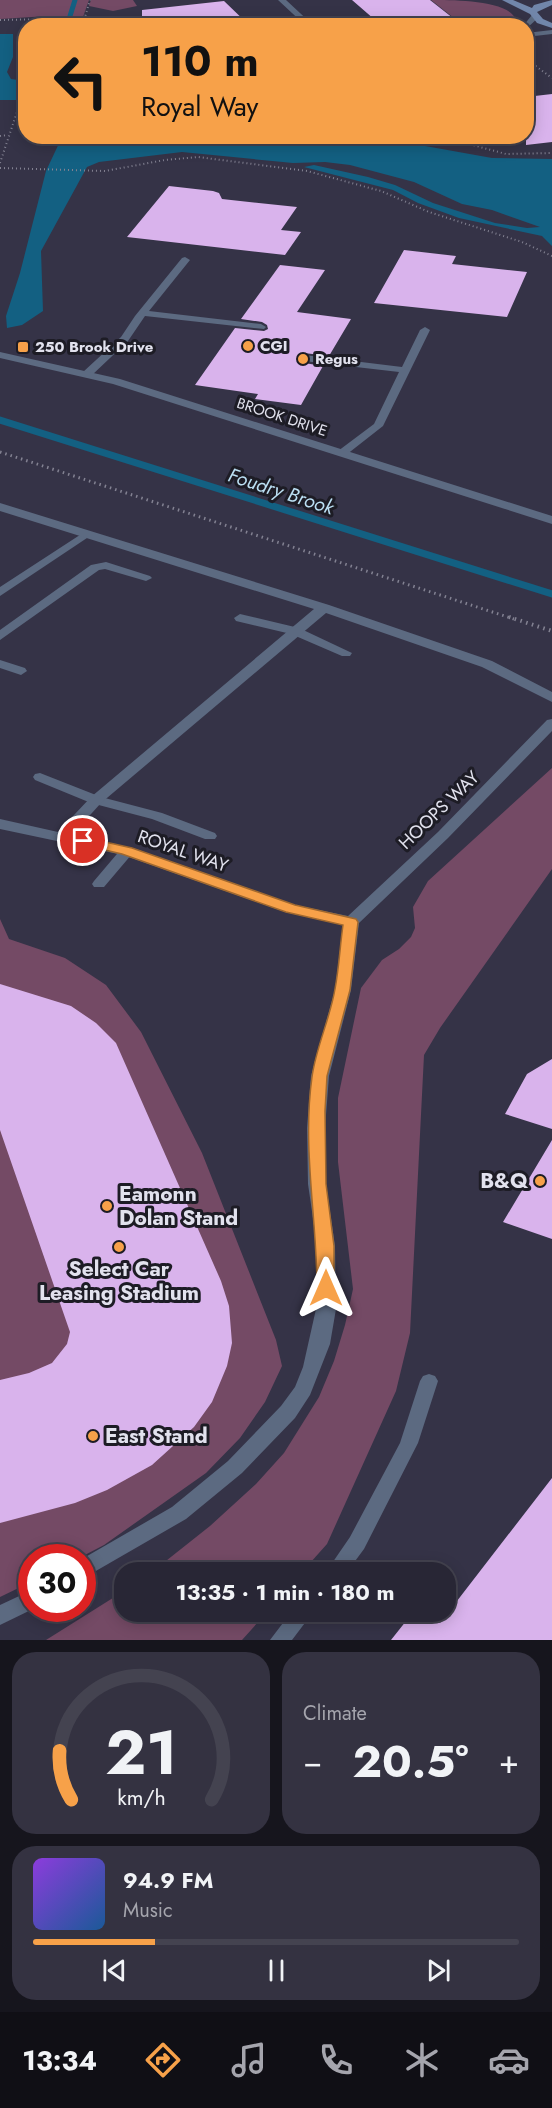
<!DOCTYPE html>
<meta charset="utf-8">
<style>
:root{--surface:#282635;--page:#343241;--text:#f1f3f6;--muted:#a5a5ad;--line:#444350;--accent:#f7a149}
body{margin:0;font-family:Jost,sans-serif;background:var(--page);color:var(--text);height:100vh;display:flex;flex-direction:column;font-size:22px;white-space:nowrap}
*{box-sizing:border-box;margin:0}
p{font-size:20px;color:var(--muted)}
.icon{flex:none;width:33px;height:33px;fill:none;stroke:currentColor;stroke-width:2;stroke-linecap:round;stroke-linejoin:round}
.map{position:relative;height:1640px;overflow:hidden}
.details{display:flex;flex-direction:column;gap:12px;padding:12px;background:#16151d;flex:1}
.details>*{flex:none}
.hud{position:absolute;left:18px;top:18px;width:516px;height:126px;border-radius:24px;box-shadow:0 3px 15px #0003,0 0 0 2px var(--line);background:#f7a149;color:#111;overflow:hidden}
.speed{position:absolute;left:18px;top:1544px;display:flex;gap:12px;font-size:30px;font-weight:700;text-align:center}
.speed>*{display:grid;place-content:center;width:78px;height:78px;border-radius:50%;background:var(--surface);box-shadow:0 3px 15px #0003,0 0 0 2px var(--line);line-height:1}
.speed .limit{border:9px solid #d22;background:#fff;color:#111}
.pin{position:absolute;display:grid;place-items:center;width:51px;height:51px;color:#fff;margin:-26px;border:3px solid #fff;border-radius:50%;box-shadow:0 2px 6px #0007}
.me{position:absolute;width:66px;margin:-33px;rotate:0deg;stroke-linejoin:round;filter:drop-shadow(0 0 4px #0008)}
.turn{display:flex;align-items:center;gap:21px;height:126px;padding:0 24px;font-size:27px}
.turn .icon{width:78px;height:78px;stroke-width:2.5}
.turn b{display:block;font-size:42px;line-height:51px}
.big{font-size:45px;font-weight:700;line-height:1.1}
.details .card{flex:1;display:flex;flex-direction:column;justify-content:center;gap:9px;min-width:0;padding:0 21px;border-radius:24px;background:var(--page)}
.details .dial{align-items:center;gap:0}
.dial svg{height:156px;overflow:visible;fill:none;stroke:var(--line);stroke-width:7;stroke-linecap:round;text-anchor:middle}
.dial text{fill:var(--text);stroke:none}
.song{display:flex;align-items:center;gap:18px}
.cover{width:72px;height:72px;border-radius:9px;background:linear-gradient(135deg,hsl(270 70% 55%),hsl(210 70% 35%))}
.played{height:6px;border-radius:3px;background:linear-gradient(90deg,var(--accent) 25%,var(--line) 25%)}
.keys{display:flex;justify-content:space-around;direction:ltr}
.heat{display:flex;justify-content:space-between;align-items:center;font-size:33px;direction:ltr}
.details .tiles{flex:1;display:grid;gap:12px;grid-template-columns:1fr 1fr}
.card:last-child{grid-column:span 2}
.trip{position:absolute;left:114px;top:1562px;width:342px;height:60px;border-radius:24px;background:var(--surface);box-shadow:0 3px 15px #0003,0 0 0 2px var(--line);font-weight:700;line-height:60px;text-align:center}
.tabs{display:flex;height:96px;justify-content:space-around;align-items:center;background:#100f15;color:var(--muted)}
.tabs .icon{width:42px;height:42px}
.tabs .on{color:var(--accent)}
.tabs b{font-size:27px;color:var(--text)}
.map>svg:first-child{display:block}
.green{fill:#744a65}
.water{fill:#136082}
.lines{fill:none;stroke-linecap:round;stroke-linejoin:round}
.stream-far1{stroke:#136082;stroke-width:5}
.stream{stroke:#136082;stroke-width:7}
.building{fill:#d9b3ec}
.path-far2{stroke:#838292;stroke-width:2;stroke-dasharray:1 3;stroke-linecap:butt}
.path-far1{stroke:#838292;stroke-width:3;stroke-dasharray:1.5 4;stroke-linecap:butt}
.path{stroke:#838292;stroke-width:4;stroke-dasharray:1.5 4.5;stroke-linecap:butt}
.lane{fill:#5c6a81;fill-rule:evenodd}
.street{fill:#5c6a81;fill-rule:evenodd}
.secondary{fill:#7186aa;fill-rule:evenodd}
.route{fill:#f7a149;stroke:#a1692f;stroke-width:1.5}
.poi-dot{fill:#f7a149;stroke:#1d1c25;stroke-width:2}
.labels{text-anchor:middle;stroke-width:6;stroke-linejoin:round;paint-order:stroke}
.far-poi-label{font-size:15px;font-weight:bold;fill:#e2e2ee;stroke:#1d1c25;text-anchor:start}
.far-street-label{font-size:15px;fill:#e2e2ee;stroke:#1d1c25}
.street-label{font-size:18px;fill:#e2e2ee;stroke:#1d1c25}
.water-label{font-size:20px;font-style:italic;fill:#bbdff3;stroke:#1d1c25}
.near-poi-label{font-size:21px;font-weight:bold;fill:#e2e2ee;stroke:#1d1c25;text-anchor:start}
</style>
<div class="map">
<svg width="552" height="1640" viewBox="0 0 552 1640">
<rect width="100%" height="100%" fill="#353347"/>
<path class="green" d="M0,0H89L83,17L61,18L48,16L0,19Z
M91,0H133L137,6L113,11L89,6Z
M431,0C453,0 506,0 515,18L504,25H433L459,22Z
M552,768V869L440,1028L424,1055L410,1333L396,1391L327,1544L302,1572H152L210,1526L256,1484L284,1453L319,1397L334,1361L345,1325L353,1289L338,1162V1098L361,988L382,960L399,949L411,937L415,928L413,907L428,881Z
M0,919L9,939L65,958L106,985L141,1032L202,1153L276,1340L282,1366L265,1402L240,1438L206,1473L104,1545L81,1557H32L31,1582L0,1597Z
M124,1591V1611H268L242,1640H46Z"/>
<path class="water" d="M0,34H13V57L7,72L11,79L25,81V100H0Z
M62,137H385L414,144L492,158L552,159V246L542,236L459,218L418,203L393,190L304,167L314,165L368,177L395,185L433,203L495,223L527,228L540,227L492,210L462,204L414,182L350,165L325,162L293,163L182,152L99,162L87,167L41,251L43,311L22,325L7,328L6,316L20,273L46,171Z"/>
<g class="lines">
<path class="stream-far1" d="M70,16L75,0
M68,26L69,23"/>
<path class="stream" d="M0,420L552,594"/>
</g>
<path class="building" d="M352,0H430L458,22L431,26H382Z
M224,1L250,26H142V10Z
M552,94V142L526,145V97Z
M169,186L213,191L219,193L222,199L297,207L281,230L301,232L285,255L127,237Z
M404,250L456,256L452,264L527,272L507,317L374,303Z
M280,265L325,270L297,312L351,319L329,356L304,353L297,357L304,363L323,366L301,405L255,399L258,394L195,385L235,328L264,331L268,329L267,325L262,322L241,319Z
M0,984L71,1006L96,1023L116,1043L221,1281L229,1306L232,1343L227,1366L212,1402L194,1427L152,1465L107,1490L75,1503L0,1523V1380L29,1373L52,1363L67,1344L70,1332L0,1130Z
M552,1059V1129L505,1114L527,1074Z
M552,1140V1239L503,1222Z
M552,1478V1640H391L414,1611H423L440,1623Z"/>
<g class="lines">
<path class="path-far2" d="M0,20L50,19
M47,26L50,19L85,17L90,0
M82,26L85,17
M526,59L552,78
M0,136L8,135
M439,136L506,154L552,153
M467,136L475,144
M0,163L26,85
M0,168L105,171L165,160L198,157L307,171L381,191L429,212L522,242L552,256"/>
<path class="path-far1" d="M0,452L514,619"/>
<path class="path" d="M509,617L552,631"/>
<path class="lane" d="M278,0H286L314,26H306Z
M532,15L539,17L526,29V26H523Z
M552,30V34L526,37V33Z
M185,257L190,260L149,311L261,324L266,327L264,329L145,316L128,341L91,376H83V372L121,337L135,316L182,258Z
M425,327L430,330L383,426L346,455H338V451L374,424L399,372L304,361L299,358L304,355L402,367L420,330Z
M86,531L90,532V536L0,596V587Z
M106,562L150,576L152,578L146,581L105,569L99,570L0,640V630L91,565Z
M240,614L299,628L352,653L350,656H342L291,634L236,621L234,618Z
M0,660L25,668L27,671L21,675L0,668Z
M40,773L101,797L162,813L215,833L217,836L215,839H205L152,819L91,803L35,780L33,777L35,774Z
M127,847L134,851L132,854L104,887H94L92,884L94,881L122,848Z
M429,1374L435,1376L438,1381L418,1443L364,1549L347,1572H326L350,1537L400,1443L420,1381L423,1376Z
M292,1611H314L292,1640H270Z"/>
<path class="street" d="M0,352L120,379L552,516V524L113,384L0,358Z
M0,503L329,605L492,661L552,692V702L482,667L326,613L101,803L72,835L132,848L295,905L348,916L438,832L547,720L552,719V731L448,838L359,923L351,990L329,1076L325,1128L326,1184L335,1246L336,1309L330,1344L310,1395L295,1418L242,1473L186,1519L82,1579V1559L172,1507L228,1461L281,1406L295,1387L303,1367L316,1309L317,1246L308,1184L307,1128L311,1076L335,990L343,925L285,912L123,855L0,829V819L58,832L91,797L314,609L0,511Z
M32,1590V1608H35L0,1625V1605Z"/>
<path class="secondary" d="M502,0H513L532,8L534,5L552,0V5L537,12L543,19L552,23V28L537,23L530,14Z"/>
</g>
<path class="route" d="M83,837L132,848L295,905L356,919L358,922L350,990L327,1076L325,1111L326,1184L334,1246V1288L332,1293L326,1294L319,1293L317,1288C317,1218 302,1148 312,1077C316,1047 330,1019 335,989C339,968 340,946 343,925L286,912L122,854L79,844L76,841L79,838Z"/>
<g class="poi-dot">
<circle cx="248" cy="346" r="6"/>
<rect x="17" y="341" width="12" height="12" rx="3"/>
<circle cx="303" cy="359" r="6"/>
<circle cx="540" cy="1181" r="6"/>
<circle cx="107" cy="1206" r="6"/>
<circle cx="119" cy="1247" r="6"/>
<circle cx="93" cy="1436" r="6"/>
</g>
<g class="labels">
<g class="far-poi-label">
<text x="260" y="351">CGI</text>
<text x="35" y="352">250 Brook Drive</text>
<text x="315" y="364">Regus</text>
</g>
<g class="far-street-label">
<text transform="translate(282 417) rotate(18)" y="5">BROOK DRIVE</text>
</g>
<g class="street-label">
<text transform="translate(439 810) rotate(-44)" y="6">HOOPS WAY</text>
<text transform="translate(183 851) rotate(19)" y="6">ROYAL WAY</text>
</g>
<g class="water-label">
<text transform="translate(281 491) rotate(18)" y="7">Foudry Brook</text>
</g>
<g class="near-poi-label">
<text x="528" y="1188" text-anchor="end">B&amp;Q</text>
<text x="119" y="1201">Eamonn<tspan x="119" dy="24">Dolan Stand</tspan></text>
<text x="119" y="1276" text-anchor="middle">Select Car<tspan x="119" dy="24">Leasing Stadium</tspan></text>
<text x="105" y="1443">East Stand</text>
</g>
</g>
</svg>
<div class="speed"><div class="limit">30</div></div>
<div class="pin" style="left:83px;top:841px;background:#d93025"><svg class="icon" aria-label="arrive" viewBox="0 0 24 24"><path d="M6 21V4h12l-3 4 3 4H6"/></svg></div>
<svg class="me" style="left:326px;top:1288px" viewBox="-20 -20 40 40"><path d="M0-17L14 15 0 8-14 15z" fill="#f7a149" stroke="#fff" stroke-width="4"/></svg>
<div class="trip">13:35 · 1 min · 180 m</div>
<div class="hud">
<div class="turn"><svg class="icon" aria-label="left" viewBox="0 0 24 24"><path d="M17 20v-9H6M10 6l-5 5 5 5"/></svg><div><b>110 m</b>Royal Way</div></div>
</div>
</div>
<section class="details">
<div class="tiles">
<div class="card dial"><svg viewBox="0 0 100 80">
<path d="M14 69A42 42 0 1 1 86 69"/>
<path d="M14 69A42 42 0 0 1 8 44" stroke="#f7a149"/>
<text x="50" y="56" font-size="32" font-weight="700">21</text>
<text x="50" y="72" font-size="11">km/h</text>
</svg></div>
<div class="card"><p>Climate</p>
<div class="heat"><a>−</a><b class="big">20.5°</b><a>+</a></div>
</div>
<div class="card">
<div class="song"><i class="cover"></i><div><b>94.9 FM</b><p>Music</p></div></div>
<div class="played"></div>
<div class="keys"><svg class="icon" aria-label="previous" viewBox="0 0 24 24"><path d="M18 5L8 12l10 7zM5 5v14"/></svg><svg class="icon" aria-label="pause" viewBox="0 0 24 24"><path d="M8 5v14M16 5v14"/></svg><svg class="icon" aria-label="next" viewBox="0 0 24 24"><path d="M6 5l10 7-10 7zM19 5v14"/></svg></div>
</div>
</div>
</section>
<nav class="tabs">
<b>13:34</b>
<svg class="icon on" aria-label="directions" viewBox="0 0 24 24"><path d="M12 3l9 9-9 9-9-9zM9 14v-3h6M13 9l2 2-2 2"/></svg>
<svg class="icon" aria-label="music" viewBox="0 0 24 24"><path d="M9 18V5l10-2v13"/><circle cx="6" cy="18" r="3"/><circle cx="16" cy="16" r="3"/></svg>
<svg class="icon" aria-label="phone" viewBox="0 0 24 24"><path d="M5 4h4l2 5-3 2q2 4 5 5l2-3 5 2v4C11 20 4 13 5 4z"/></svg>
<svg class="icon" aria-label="climate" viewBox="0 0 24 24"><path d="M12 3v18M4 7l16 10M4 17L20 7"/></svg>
<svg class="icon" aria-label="car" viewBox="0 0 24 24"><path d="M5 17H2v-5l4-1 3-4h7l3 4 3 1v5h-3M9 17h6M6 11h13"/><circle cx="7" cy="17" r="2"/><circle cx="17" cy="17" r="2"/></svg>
</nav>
